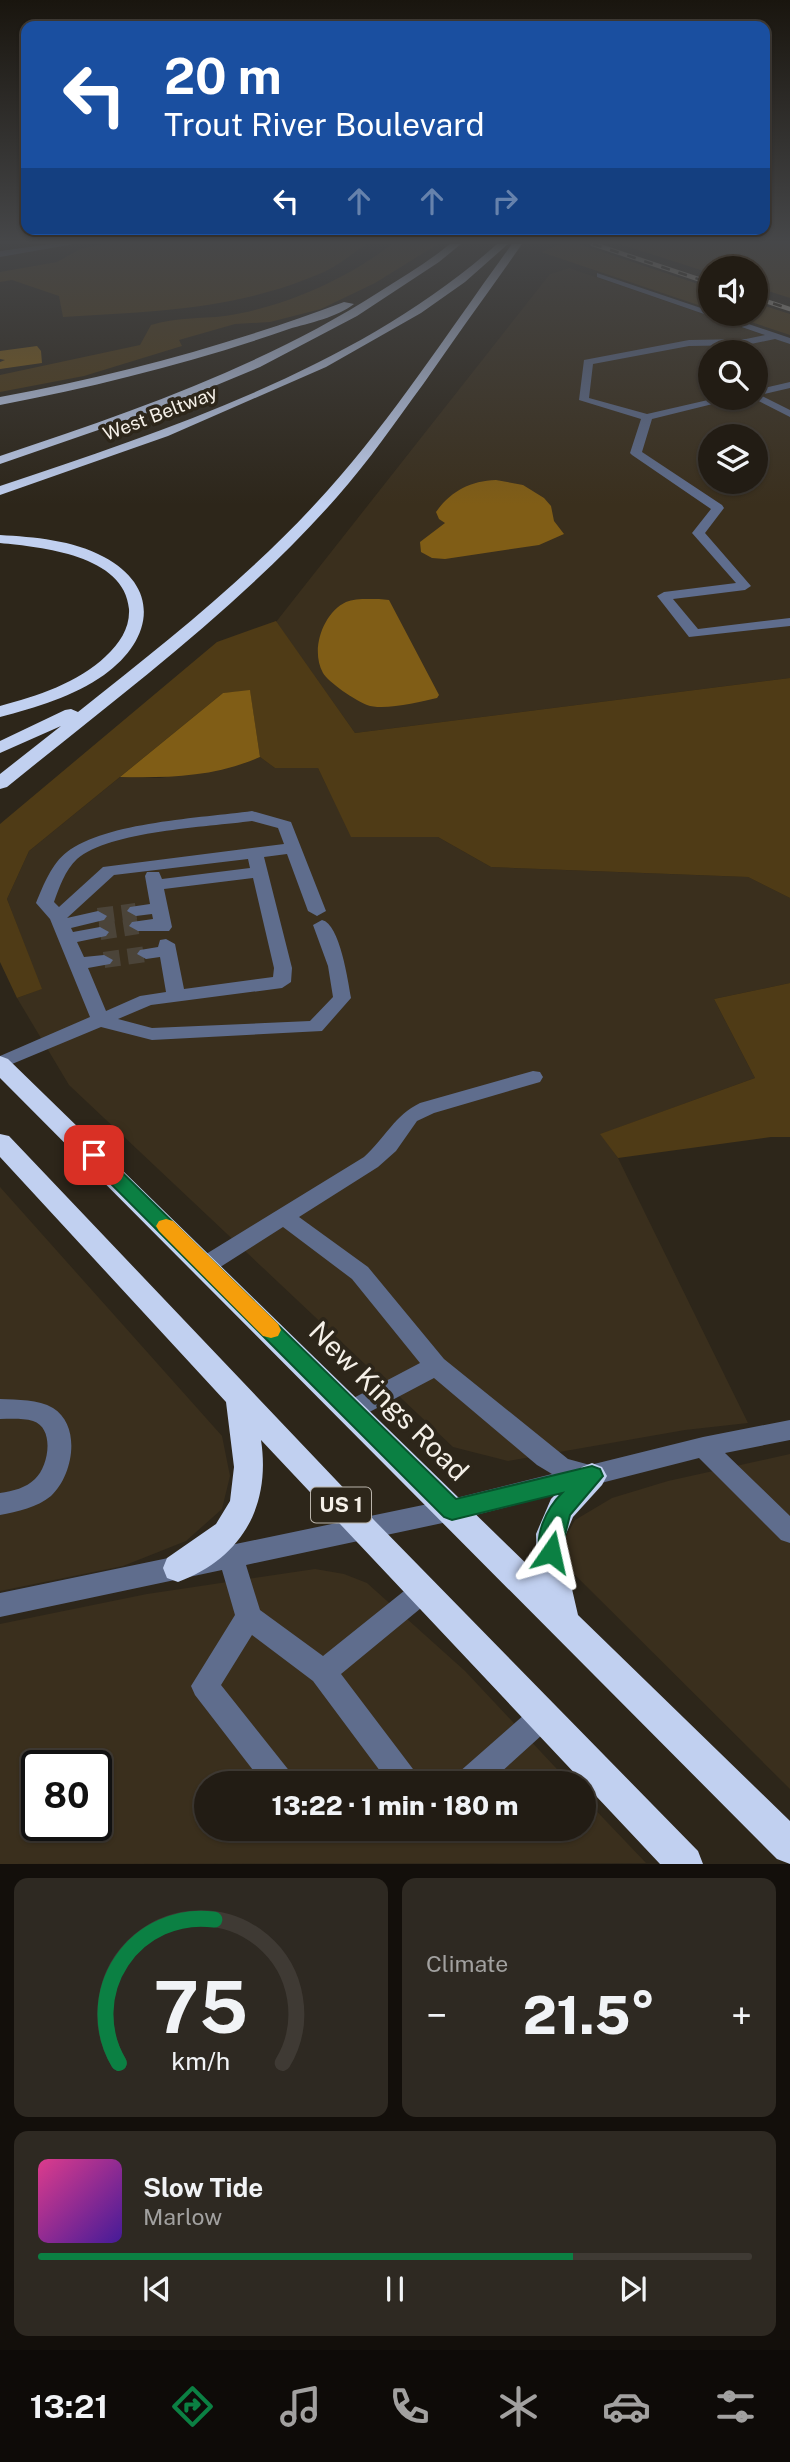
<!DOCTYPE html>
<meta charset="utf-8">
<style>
:root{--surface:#221c14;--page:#2e2922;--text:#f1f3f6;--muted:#a2a1a0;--line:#3f3a34;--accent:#0b8043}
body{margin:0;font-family:"Public Sans",sans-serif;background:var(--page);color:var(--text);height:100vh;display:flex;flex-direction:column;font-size:26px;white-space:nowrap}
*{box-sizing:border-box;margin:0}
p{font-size:23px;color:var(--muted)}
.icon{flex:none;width:38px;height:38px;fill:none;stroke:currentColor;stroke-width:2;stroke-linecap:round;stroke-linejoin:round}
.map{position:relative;height:1864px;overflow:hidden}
.sheet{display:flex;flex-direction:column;gap:14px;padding:14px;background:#130f0b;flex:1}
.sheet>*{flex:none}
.hud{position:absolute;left:21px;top:21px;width:749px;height:214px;border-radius:14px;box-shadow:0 2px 5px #0004,0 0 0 2px var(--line);background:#1a4fa0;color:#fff;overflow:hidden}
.fabs{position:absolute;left:698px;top:256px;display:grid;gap:14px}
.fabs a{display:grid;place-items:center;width:70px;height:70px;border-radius:50%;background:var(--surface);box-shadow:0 2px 5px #0004,0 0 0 2px var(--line);font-size:35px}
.speed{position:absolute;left:21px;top:1750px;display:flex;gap:14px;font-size:35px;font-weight:700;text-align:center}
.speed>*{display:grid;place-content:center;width:91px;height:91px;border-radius:50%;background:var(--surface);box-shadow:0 2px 5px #0004,0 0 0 2px var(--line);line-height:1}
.speed .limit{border:4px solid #111;border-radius:10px;background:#fff;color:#111}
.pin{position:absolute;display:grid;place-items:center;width:60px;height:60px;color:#fff;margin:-30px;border-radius:14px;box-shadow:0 4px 10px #0006}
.me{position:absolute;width:77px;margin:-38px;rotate:11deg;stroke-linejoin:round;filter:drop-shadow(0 0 5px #0008)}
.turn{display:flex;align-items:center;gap:24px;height:147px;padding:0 28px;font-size:32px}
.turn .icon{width:91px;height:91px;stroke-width:2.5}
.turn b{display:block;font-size:49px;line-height:60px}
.lanes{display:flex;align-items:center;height:66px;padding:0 28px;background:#0003;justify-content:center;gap:35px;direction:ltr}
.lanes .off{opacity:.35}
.big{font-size:52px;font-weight:800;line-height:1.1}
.sheet .card{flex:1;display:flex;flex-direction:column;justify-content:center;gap:10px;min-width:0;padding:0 24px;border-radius:14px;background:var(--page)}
.sheet .dial{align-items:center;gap:0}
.dial svg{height:182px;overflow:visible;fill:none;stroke:var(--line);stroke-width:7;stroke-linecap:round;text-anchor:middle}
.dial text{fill:var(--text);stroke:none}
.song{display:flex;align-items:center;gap:21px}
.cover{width:84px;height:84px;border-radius:10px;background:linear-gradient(135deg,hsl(330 70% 55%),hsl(260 70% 35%))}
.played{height:7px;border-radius:4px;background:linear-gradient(90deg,var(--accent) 75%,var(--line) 75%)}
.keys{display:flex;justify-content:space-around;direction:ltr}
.heat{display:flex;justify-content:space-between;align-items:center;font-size:38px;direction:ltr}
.sheet .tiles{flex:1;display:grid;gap:14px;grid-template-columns:1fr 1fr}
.card:last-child{grid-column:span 2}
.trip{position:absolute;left:194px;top:1771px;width:402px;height:70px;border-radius:35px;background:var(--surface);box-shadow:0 2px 5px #0004,0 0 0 2px var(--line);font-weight:800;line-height:70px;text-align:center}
.tab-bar{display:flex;height:112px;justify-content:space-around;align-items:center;background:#0e0b08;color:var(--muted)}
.tab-bar .icon{width:49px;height:49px}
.tab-bar .on{color:var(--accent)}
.tab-bar b{font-size:32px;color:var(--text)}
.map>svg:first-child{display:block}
.built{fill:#3a2f1d;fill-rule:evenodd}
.green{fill:#4f3b16}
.water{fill:#805d16}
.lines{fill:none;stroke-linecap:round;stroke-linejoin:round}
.minor-tunnel{stroke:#4b4439;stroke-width:16;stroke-dasharray:16 8;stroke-linecap:butt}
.minor{fill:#5f6d8d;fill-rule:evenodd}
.highway{fill:#c1d0f0;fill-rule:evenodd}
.rail-casing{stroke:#b5b0a6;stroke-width:4.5}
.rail{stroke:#2d261a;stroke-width:2.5;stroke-dasharray:9;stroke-linecap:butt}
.route{fill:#0b8043;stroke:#07532c;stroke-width:2}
.slow{fill:#f59e0b}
.labels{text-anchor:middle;stroke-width:7;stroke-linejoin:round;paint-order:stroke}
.far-street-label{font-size:19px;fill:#f5f0e8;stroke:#2d261a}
.shield{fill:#2d261a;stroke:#b9b3aa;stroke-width:2}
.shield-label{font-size:21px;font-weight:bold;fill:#f5f0e8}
.near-street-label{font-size:28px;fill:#f5f0e8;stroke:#2d261a}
</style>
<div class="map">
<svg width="790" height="1864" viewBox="0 0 790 1864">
<rect width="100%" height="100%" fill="#2d261a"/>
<path class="built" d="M569,268L790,344V678L355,733L276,622L550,274ZM710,352H756V397H710ZM710,436H756V481H710Z
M260,757L275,768H318L352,837H438L491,867L748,877L790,898V983L714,999L755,1078L601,1134L618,1158L748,1423L685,1430L508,1461L453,1447L69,1085L17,998L41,989L7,899L29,851L120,777L160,778L245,763Z
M0,1187L222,1436L230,1476L222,1509L186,1541L123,1566L0,1591Z
M790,1454V1789L567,1567L564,1540L575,1520L612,1498L668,1481Z
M315,1569L344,1574L367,1583L465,1671L570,1783H206V1829H584L585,1799L646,1863L0,1864V1624L147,1594ZM37,1766H96V1825H37Z"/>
<path class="green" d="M104,244H366C353,253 340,264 326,271C239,310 156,311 63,317L59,296L12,280L0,282V272L57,262L80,249Z
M392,244H438L375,283L321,309L270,322L235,324L179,340L182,346L84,376L0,392V375L140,345L151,325C176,317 200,319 225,316C281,308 348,279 392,244Z
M561,244H579L710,288V309L541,252Z
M620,244H790V298L756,287V268H710V273Z
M756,303L790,314V335L724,313H756Z
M276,621L355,733L790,678V898L748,877L491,867L438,837H351L318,768H275L260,757L250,691L223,693L29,851L7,899L42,989L17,998L0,962V824L217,642Z
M790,983V1137H771L618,1158L600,1134L755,1078L714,999Z"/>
<path class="water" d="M37,346L41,351L42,363L0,369V362L5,360L0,359V351Z
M496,480L523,485L544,498L551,506L554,521L564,534L539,545L445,559L432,558L421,552L420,542L445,523L439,519L436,512C451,491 470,481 496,480Z
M379,599L389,600L439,695L437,698C419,702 383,711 367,705C356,701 328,682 323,673C310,650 323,613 346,602C355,598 369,599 379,599Z
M250,690L260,757C215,777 168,778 120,777L223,693Z"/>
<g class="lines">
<path class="minor-tunnel" d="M98,916L136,911
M100,932L138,926
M104,960L146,954"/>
<path class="minor" d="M51,244H74L0,257V251Z
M597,273L790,338V344L775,339L746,345L689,346L593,364L589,398L647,414L721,397H741L652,419L642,452L722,505L724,508L705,533L751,586L745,590L673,599L698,629L790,618V626L689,637L657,596L664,592L736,583L692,533L711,509L632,455L630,453L641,419L579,400L584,360L689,340L746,339L765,335L597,277Z
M790,382V388L760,395L790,410V417L751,397H756V390Z
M252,811L291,822L326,911L317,916L308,911L287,854L264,857L292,968L291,982L282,988L151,1005L118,1019L152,1028L310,1021L333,997L328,966L313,925L322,920C340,924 348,981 351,998L322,1031L152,1040L101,1027L0,1069V1056L90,1017L50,919L36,903C43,886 52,863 67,852C106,822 202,818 252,811ZM252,821L278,828L284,844L103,867L59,907L54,902C59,888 65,870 77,859C110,831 207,827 252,821ZM248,859L250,868L162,879L159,872H147L145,876L150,904L130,907L127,911L136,916L152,914L153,919L132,922L129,926L138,931H169L172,927L164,889L253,878L274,968L273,977L184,989L175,944L166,939L160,940L158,947L140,950L137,954L146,959L160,957L166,992L140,996L106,1011L88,968L110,964L113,960L104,955L84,957L77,942L106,936L109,932L100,927L73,932L71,928L104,920L107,916L98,911L67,918L114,875Z
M533,1071L540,1072L543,1077L540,1082L434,1113L417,1121L396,1151L378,1167L299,1217L368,1267L444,1359L568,1459L590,1465L703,1437L790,1420V1440L725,1453L790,1516V1543L781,1540L699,1458L452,1521L246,1565L260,1610L323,1656L414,1583L423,1579L432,1583L436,1591L432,1599L341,1674L416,1773L420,1783H389L313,1681L252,1635L221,1685L291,1773L295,1783H263L195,1695L191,1686L235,1615L222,1570L0,1617V1593L452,1499L552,1474L537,1465L434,1378L360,1417L352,1420L344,1417L340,1410L344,1403L420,1363L352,1279L283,1227L214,1271L206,1273L198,1271L195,1265L198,1259L364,1157C385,1138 395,1115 420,1103Z
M0,1399C18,1400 38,1399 53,1408C82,1426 73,1476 51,1496C38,1507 17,1512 0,1515V1493C13,1491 26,1488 35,1479C49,1466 55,1428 33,1421C23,1418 10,1419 0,1419Z
M543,1703L553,1707L557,1716L553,1725L489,1783H454L458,1773L533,1707Z"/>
<path class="highway" d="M450,244H461L439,262L357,316L260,367L159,409L0,464V456C131,412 262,367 379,292C403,277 428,262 450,244Z
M497,244H508L465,282L421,313L326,367L168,436L0,495V486C170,429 361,366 497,244Z
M512,244H522C490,290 456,336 424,383C396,421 369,461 337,497C240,607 120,695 7,787L0,789V774L61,726L0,753V741L65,710L71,709L78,712C165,643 254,573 328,490C396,414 452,326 512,244Z
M344,302L354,304C338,317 309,323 289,329C195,362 98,386 0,405V397C118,375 232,344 344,302Z
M0,535C34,537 73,540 104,557C162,588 152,641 104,675C74,696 35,708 0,717V706C37,696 78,683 106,656C120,643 130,628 129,609C125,555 41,547 0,543Z
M0,1056L8,1059L537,1574L536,1534L551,1499L582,1467L592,1463L602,1467L607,1476L602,1485L573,1517L566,1534V1563L578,1615L790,1821V1864L777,1859L0,1078Z
M0,1134L9,1136L374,1520L698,1851L703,1864H660L261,1440C271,1506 242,1558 178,1582L167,1578L163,1568L167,1558L216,1524L230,1501L234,1467L226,1402L0,1157Z"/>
<g class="rail-casing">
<path id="rail" d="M593,244L710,283
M756,298L790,309"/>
</g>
<use href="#rail" class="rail"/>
</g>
<linearGradient id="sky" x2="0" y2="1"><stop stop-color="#19150e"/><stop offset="0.48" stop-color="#464749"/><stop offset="1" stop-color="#464749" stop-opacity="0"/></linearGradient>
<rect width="790" height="505" fill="url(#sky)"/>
<path class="route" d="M94,1149L100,1151L456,1499L592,1466L600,1469L603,1476L570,1515L559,1559L551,1562L542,1559C532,1537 547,1508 562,1493L452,1520L444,1517L87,1160L84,1155L87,1151Z"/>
<path class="slow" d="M166,1219L173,1221L278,1324L281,1330L278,1336L271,1338L263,1336L159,1231L156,1226L159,1221Z"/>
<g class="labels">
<g class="far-street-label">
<text transform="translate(160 413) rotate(-21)" y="7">West Beltway</text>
</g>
<rect class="shield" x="311" y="1487.5" width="60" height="35" rx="5"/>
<g class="shield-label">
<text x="341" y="1512">US 1</text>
</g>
<g class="near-street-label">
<text transform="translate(389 1401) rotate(45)" y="10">New Kings Road</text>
</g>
</g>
</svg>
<div class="fabs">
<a><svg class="icon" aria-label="sound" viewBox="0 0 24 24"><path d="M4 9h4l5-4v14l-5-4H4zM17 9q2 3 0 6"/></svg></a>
<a><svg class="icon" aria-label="search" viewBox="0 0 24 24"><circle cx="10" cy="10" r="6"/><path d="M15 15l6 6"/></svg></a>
<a><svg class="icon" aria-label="layers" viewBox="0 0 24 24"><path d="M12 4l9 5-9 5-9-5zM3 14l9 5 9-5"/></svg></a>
</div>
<div class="speed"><div class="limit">80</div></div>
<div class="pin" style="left:94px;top:1155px;background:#d93025"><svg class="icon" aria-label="arrive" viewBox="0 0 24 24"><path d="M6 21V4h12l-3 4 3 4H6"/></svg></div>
<svg class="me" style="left:551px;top:1552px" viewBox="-20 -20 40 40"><path d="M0-17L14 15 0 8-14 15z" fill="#0b8043" stroke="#fff" stroke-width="4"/></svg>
<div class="trip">13:22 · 1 min · 180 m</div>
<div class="hud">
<div class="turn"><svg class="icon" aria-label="left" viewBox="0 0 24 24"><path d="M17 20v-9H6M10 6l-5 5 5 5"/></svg><div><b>20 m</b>Trout River Boulevard</div></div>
<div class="lanes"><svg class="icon" aria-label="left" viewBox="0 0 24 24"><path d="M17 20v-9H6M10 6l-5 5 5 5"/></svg><svg class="icon off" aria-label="ahead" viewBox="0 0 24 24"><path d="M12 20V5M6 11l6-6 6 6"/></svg><svg class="icon off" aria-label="ahead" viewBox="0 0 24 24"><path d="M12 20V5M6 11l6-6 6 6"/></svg><svg class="icon off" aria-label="right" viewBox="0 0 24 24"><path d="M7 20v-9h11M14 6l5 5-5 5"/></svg></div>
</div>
</div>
<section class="sheet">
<div class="tiles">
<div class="card dial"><svg viewBox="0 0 100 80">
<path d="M14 69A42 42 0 1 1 86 69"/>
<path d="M14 69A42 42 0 0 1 56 6" stroke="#0b8043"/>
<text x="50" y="56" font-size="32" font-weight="700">75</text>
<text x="50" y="72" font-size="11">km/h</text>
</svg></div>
<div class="card"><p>Climate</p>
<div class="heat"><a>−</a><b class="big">21.5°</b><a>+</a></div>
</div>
<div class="card">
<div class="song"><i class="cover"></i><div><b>Slow Tide</b><p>Marlow</p></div></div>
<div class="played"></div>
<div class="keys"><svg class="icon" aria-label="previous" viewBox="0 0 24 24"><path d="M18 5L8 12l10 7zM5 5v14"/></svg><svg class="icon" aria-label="pause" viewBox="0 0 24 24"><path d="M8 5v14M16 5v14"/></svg><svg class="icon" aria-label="next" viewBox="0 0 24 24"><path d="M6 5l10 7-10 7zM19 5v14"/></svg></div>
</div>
</div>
</section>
<nav class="tab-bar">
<b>13:21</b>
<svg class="icon on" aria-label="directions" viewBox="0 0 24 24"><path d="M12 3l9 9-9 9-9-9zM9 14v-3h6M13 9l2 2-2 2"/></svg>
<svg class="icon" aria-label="music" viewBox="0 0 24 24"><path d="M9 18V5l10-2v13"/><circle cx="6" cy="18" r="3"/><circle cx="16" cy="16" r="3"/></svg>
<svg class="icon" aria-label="phone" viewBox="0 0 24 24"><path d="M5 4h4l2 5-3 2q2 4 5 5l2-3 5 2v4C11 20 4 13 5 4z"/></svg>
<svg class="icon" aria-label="climate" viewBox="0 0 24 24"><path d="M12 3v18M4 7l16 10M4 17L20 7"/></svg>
<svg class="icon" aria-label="car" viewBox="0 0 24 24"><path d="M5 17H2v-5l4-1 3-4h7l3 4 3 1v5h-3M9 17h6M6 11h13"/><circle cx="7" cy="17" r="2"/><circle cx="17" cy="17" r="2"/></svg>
<svg class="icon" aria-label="filters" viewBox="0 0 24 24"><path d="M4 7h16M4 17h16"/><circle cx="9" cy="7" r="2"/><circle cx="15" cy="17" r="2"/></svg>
</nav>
